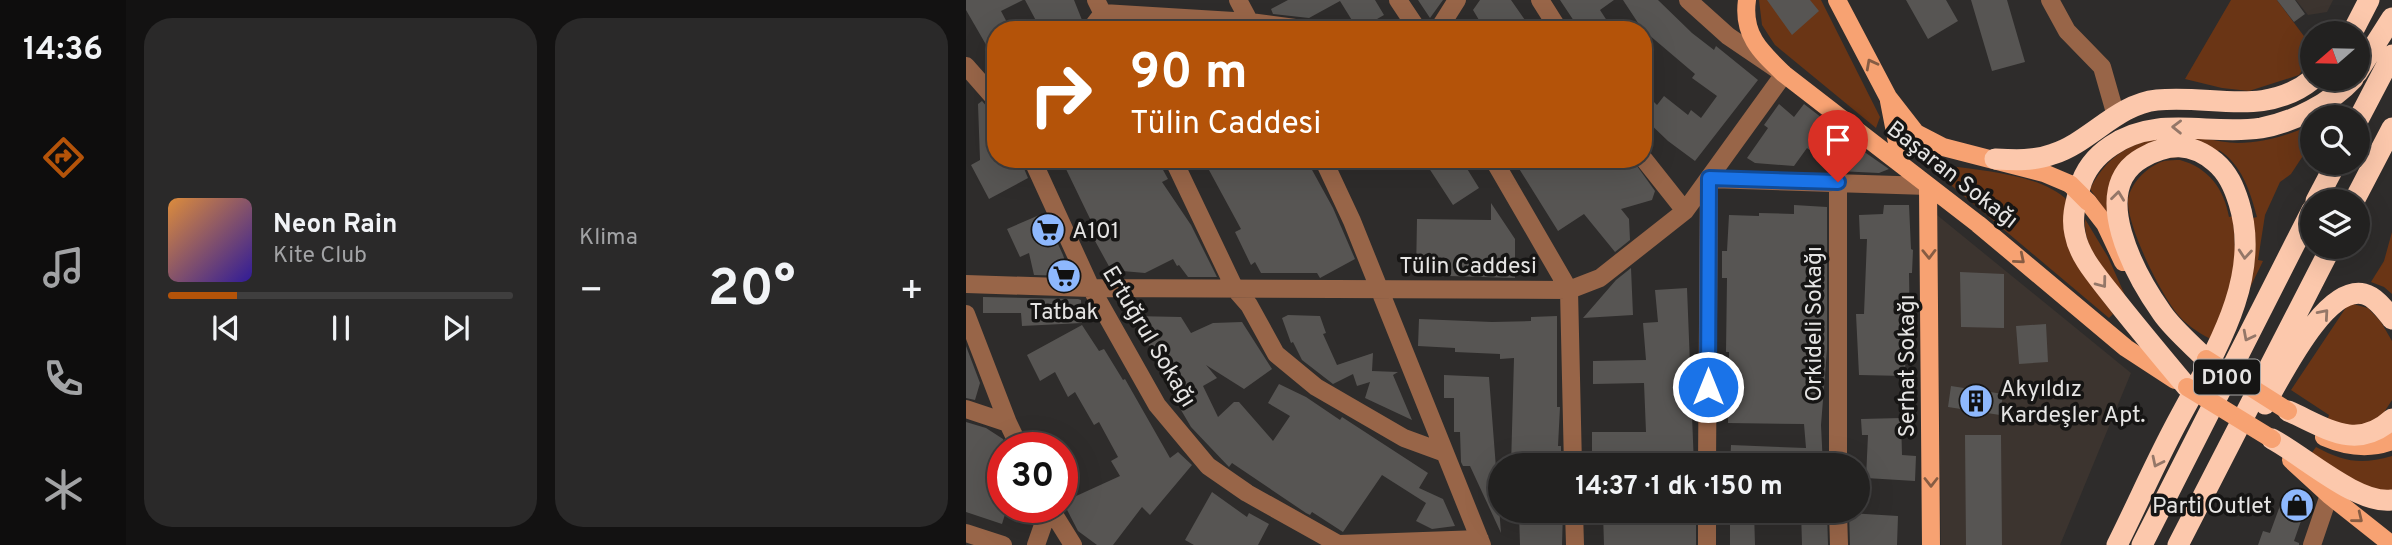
<!DOCTYPE html>
<html lang="tr">
<meta charset="utf-8">
<style>
:root{--surface:#222120;--page:#2a2929;--text:#f1f3f6;--muted:#a2a3a5;--line:#3f3e3e;--accent:#b45309}
body{margin:0;font-family:Overpass,sans-serif;background:var(--page);color:var(--text);height:100vh;display:flex;flex-direction:column;font-size:26px;white-space:nowrap}
*{box-sizing:border-box;margin:0}
p{font-size:23px;color:var(--muted)}
.icon{flex:none;width:38px;height:38px;fill:none;stroke:currentColor;stroke-width:2;stroke-linecap:round;stroke-linejoin:round}
.map{position:relative;flex:1;overflow:hidden}
.drawer{display:flex;flex-direction:column;gap:18px;padding:18px;background:#131212;width:840px}
.drawer>*{flex:none}
.top-card{position:absolute;left:21px;top:21px;width:665px;height:147px;border-radius:28px;box-shadow:0 7px 28px #0002,0 0 0 2px var(--line);background:#b45309;color:#fff;overflow:hidden}
.needle{width:46px;rotate:250deg}
.buttons{position:absolute;left:1334px;top:21px;display:grid;gap:14px}
.buttons a{display:grid;place-items:center;width:70px;height:70px;border-radius:50%;background:var(--surface);box-shadow:0 7px 28px #0002,0 0 0 2px var(--line);font-size:35px}
.speed{position:absolute;left:21px;top:432px;display:flex;gap:14px;font-size:35px;font-weight:700;text-align:center}
.speed>*{display:grid;place-content:center;width:91px;height:91px;border-radius:50%;background:var(--surface);box-shadow:0 7px 28px #0002,0 0 0 2px var(--line);line-height:1}
.speed .limit{border:10px solid #d22;background:#fff;color:#111}
.pin{position:absolute;display:grid;place-items:center;width:60px;height:60px;color:#fff;margin:-72px -30px;border-radius:50% 50% 50% 0;rotate:-45deg;box-shadow:0 0 7px #0007}
.pin .icon{rotate:45deg}
.me{position:absolute;width:77px;margin:-38px;rotate:0deg;stroke-linejoin:round;filter:drop-shadow(0 0 5px #0008)}
.turn{display:flex;align-items:center;gap:24px;height:147px;padding:0 28px;font-size:32px}
.turn .icon{width:91px;height:91px;stroke-width:2.5}
.turn b{display:block;font-size:49px;line-height:60px}
.big{font-size:52px;font-weight:700;line-height:1.1}
.drawer .tile{flex:1;display:flex;flex-direction:column;justify-content:center;gap:10px;min-width:0;padding:0 24px;border-radius:28px;background:var(--page)}
.song{display:flex;align-items:center;gap:21px}
.cover{width:84px;height:84px;border-radius:10px;background:linear-gradient(135deg,hsl(30 70% 55%),hsl(250 70% 35%))}
.played{height:7px;border-radius:4px;background:linear-gradient(90deg,var(--accent) 20%,var(--line) 20%)}
.keys{display:flex;justify-content:space-around;direction:ltr}
.heat{display:flex;justify-content:space-between;align-items:center;font-size:38px;direction:ltr}
.drawer .tiles{flex:1;display:grid;gap:18px;grid-template-columns:repeat(2,1fr)}
.trip{position:absolute;left:522px;top:453px;width:382px;height:70px;border-radius:35px;background:var(--surface);box-shadow:0 7px 28px #0002,0 0 0 2px var(--line);font-weight:700;line-height:70px;text-align:center}
main{display:flex;flex:1;min-height:0}
.dock{display:flex;flex-direction:column;width:126px;justify-content:space-around;align-items:center;background:#0e0d0d;color:var(--muted)}
.dock .icon{width:49px;height:49px}
.dock .active{color:var(--accent)}
.dock b{font-size:32px;color:var(--text)}
.map>svg:first-child{display:block}
.built{fill:#3c342f}
.green{fill:#6a3515}
.building{fill:#575553}
.lines{fill:none;stroke-linecap:round;stroke-linejoin:round}
.minor{stroke:#986548;stroke-width:18}
.major{stroke:#f7a272;stroke-width:18}
.highway{stroke:#fcc8ac;stroke-width:21}
.major-bridge{stroke:#f7a272;stroke-width:18}
.oneway{stroke:#865c43}
.oneway2{stroke:#947768}
.route-casing{stroke:#114b97;stroke-width:18}
.route{stroke:#1a73e8;stroke-width:12}
.labels{text-anchor:middle;stroke-width:7;stroke-linejoin:round;paint-order:stroke}
.shield{fill:#161514;stroke:#a7a6a5;stroke-width:2}
.shield-label{font-size:21px;font-weight:bold;fill:#e5e4e3}
.street-label{font-size:23px;fill:#e5e4e3;stroke:#161514}
.poi-label{font-size:23px;fill:#e5e4e3;stroke:#161514;text-anchor:start}
</style>
<main>
<nav class="dock">
<b>14:36</b>
<svg class="icon active" aria-label="directions" viewBox="0 0 24 24"><path d="M12 3l9 9-9 9-9-9zM9 14v-3h6M13 9l2 2-2 2"/></svg>
<svg class="icon" aria-label="music" viewBox="0 0 24 24"><path d="M9 18V5l10-2v13"/><circle cx="6" cy="18" r="3"/><circle cx="16" cy="16" r="3"/></svg>
<svg class="icon" aria-label="phone" viewBox="0 0 24 24"><path d="M5 4h4l2 5-3 2q2 4 5 5l2-3 5 2v4C11 20 4 13 5 4z"/></svg>
<svg class="icon" aria-label="climate" viewBox="0 0 24 24"><path d="M12 3v18M4 7l16 10M4 17L20 7"/></svg>
</nav>
<section class="drawer">
<div class="tiles">
<div class="tile">
<div class="song"><i class="cover"></i><div><b>Neon Rain</b><p>Kite Club</p></div></div>
<div class="played"></div>
<div class="keys"><svg class="icon" aria-label="previous" viewBox="0 0 24 24"><path d="M18 5L8 12l10 7zM5 5v14"/></svg><svg class="icon" aria-label="pause" viewBox="0 0 24 24"><path d="M8 5v14M16 5v14"/></svg><svg class="icon" aria-label="next" viewBox="0 0 24 24"><path d="M6 5l10 7-10 7zM19 5v14"/></svg></div>
</div>
<div class="tile"><p>Klima</p>
<div class="heat"><a>−</a><b class="big">20°</b><a>+</a></div>
</div>
</div>
</section>
<div class="map">
<svg width="1426" height="545" viewBox="0 0 1426 545">
<rect width="100%" height="100%" fill="#2e2c2b"/>
<path class="built" d="M1330,0H1367L1361,12L1342,15Z
M971,215L1165,373L1094,545H975Z"/>
<path class="green" d="M793,0H855L914,117L910,128L809,45L796,25Z
M1265,0H1311L1346,47V54L1333,75L1283,91L1256,88L1219,79Z
M1346,125V142L1325,174L1314,182L1299,215L1292,260L1297,261L1279,298L1289,257L1287,218L1291,217C1284,191 1276,165 1253,150L1251,153L1156,163C1142,183 1141,190 1142,214L1124,189C1148,141 1190,133 1239,139C1250,140 1261,143 1272,143C1297,143 1322,135 1346,125Z
M1214,160C1243,168 1258,189 1263,217L1267,216L1270,266L1248,341C1235,334 1223,327 1213,316C1195,295 1164,232 1162,204C1161,186 1181,166 1198,161C1203,160 1209,160 1214,160Z
M984,166C1020,171 1076,175 1102,201L1122,281L1147,314L1143,318L986,186L978,174Z
M1119,219L1142,257L1162,302C1143,276 1117,252 1119,219Z
M1426,232V294L1418,287L1405,282L1418,261Z
M1383,303L1402,308L1415,322L1426,341V400L1415,417L1393,428L1361,421L1363,415L1325,390Z
M1350,447C1378,462 1395,465 1426,456V492L1399,489L1345,454Z"/>
<path class="building" d="M0,0H57L35,11L45,30H30V62L0,10Z
M59,0H108L116,20L99,30H75Z
M322,0H409L418,15L392,30L374,1L343,18L307,14L305,9Z
M452,0H477L464,18Z
M514,0H545L566,30H519L507,10Z
M594,0H648L634,10L647,30H614Z
M657,0H692L726,33L748,50L750,46L792,80L729,161L702,141L677,117V91L691,105L698,96L722,115L725,110L735,118L751,96L726,78L729,74L676,29Z
M801,0H844L853,11L826,35Z
M940,0H980L992,21L962,39Z
M1005,0H1041L1059,62L1026,71Z
M1311,0H1329L1339,14L1328,22Z
M16,101L22,108L30,111V159H54L62,178L23,199L5,165L14,160L12,104Z
M813,104L828,117L838,104L860,121L858,124L923,169L913,173L872,171L841,148L828,166L789,163L781,158L802,128L798,125Z
M113,159H191L202,179L196,182L225,225L251,277H222L213,265L211,266L207,259L179,273L145,270L123,230L128,227L99,167Z
M237,159H340L367,208L389,259L354,278L351,273H295L289,262L285,265L269,232L275,229Z
M457,159H495L513,188L487,205Z
M547,159H666L689,191L686,200L655,209L663,219L664,240L649,252L618,214L592,231Z
M525,203L549,239V278L450,275L451,219L525,220Z
M828,205L861,207V350L855,425L857,466H764L765,445L840,448L838,424L762,423L763,352H760L761,278H756V251H761L763,215L793,216V213L828,214Z
M918,205H943L945,249L947,250L946,273H943L944,337H940L939,376L893,375L890,314H898L901,239H894L893,215L917,214Z
M78,213L97,255L104,276L68,275L63,253L54,257L41,229Z
M665,268L667,315L617,318L650,280Z
M994,272L1038,274V328L995,327Z
M721,288L728,466H626V432H680L678,383L627,384V361L680,360L677,323L692,322L689,290Z
M17,297L112,299L115,300L116,323L56,326L55,313H17Z
M322,315L354,316L360,333L357,334L371,365L407,353L406,371L432,372L427,375L446,420L399,398L404,382L391,386L387,374L367,384L336,360L327,342L325,343L316,318Z
M167,316L215,317L225,333L247,323L276,322L306,369L278,389L240,365L251,378L237,386L252,417L268,402H273L307,441L324,416L302,403L313,384L340,397L374,420L376,417L462,473L453,488L477,499L489,526L466,529L450,521L460,503L416,475L377,532L346,512L344,515L340,513L266,463L263,467L225,427L215,410L218,408Z
M591,316V407H594L592,446H595V466H545L548,358L534,359V354L489,352V348L452,346L453,319L526,322L565,321V317Z
M1080,324L1082,362L1053,364L1050,326Z
M116,325L133,351L138,349L157,380L159,379L204,458L212,452L226,465L184,515L176,507L147,545H131L112,531L97,502L154,476L145,461L152,457L133,422L128,425L109,392L102,397L89,372L74,381L61,355Z
M0,346L14,383L9,400L0,398Z
M478,375L523,377L535,533L504,466H497L495,462L494,432H488V398H478Z
M985,386L1037,394L1034,415L982,407Z
M935,418L936,455L950,456L949,481L900,478L902,435H896L895,419Z
M0,422L20,428L37,439L41,448H37V508H41L36,524L0,512Z
M999,435H1035L1036,545H1000Z
M246,492L281,517L283,513L303,524L292,545H228L219,540Z
M1319,492L1342,501L1328,541L1333,543V545H1292L1297,531L1304,533Z
M597,511L596,545H554L553,513Z
M704,511H730V545H638L637,513L704,514Z
M764,511H788L789,545H764Z
M835,511H861L862,545H836Z
M883,513L932,516L931,545H884Z"/>
<g class="lines">
<path class="minor" d="M130,0L145,30
M272,0L288,30
M432,0L452,30
M574,0L593,30
M1084,0L1101,31L1136,67L1150,116
M124,30L137,13L284,22L344,30
M472,30L491,0
M0,66L30,100
M677,158L719,211
M66,159L125,288L191,405L242,466L281,493L374,545
M207,159L269,289L283,305L310,354L350,387L438,438L479,453
M357,159L386,221L516,545
M527,159L603,290L607,466
M743,179L962,186
M0,284L125,288L603,290L634,278L719,211L818,74L762,36L722,0
M0,314L42,423L54,448
M0,409L42,423
M741,466L743,179
M872,466V182
M84,508L107,545
M608,511L609,545
M741,511V545
M872,511L873,545
M0,533L37,545
M373,544L514,539
M70,545L83,508
M1346,545L1363,495"/>
<path class="major" d="M781,0C776,35 795,52 818,74L1012,224L1160,348L1209,380
M871,0L922,97L950,133L977,147L1078,173L1104,184
M923,101L935,163
M962,186L965,545
M1122,202L1139,224L1157,262
M1358,437C1381,447 1403,450 1426,441
M1325,460L1363,495L1426,545"/>
<path class="highway" d="M1386,33L1403,0
M1391,73L1426,18
M1391,122L1426,55
M1029,159C1049,160 1068,161 1087,154C1123,143 1151,104 1191,100C1245,94 1299,118 1347,79
M1350,201L1370,163
M1388,201L1426,128
M1221,387C1195,356 1169,325 1144,293C1130,275 1113,256 1109,234C1105,217 1110,202 1114,187C1119,169 1130,156 1145,146C1191,114 1244,136 1295,128C1328,122 1365,103 1387,79
M1299,404C1316,376 1359,285 1398,294C1410,297 1419,310 1426,319
M1322,411C1359,427 1390,452 1426,419
M1306,439C1338,456 1392,505 1426,500
M1151,545C1170,507 1187,468 1207,430C1242,362 1298,283 1273,203C1268,187 1262,173 1249,162C1225,142 1202,143 1176,158C1121,189 1170,276 1196,313C1207,329 1225,344 1240,359
M1176,545L1346,210
M1212,545L1365,247"/>
<path class="major-bridge" d="M1104,184L1122,202
M1240,359L1322,411
M1221,387L1306,439"/>
</g>
<defs><path id="oneway-chevron" d="M-2-3.5L2.5 0L-2 3.5" fill="none" stroke-width="1.6" stroke-linecap="round" stroke-linejoin="round" transform="scale(1.75)"/></defs>
<g class="oneway">
<use href="#oneway-chevron" transform="translate(905 64) rotate(-118)"/>
<use href="#oneway-chevron" transform="translate(963 254) rotate(89)"/>
<use href="#oneway-chevron" transform="translate(1054 259) rotate(40)"/>
<use href="#oneway-chevron" transform="translate(965 482) rotate(90)"/>
<use href="#oneway-chevron" transform="translate(1392 518) rotate(39)"/>
</g>
<g class="oneway2">
<use href="#oneway-chevron" transform="translate(1211 127) rotate(-179)"/>
<use href="#oneway-chevron" transform="translate(1152 196) rotate(-83)"/>
<use href="#oneway-chevron" transform="translate(1279 254) rotate(95)"/>
<use href="#oneway-chevron" transform="translate(1136 283) rotate(53)"/>
<use href="#oneway-chevron" transform="translate(1358 314) rotate(-49)"/>
<use href="#oneway-chevron" transform="translate(1282 336) rotate(117)"/>
<use href="#oneway-chevron" transform="translate(1191 462) rotate(116)"/>
</g>
<g class="lines">
<g class="route-casing">
<path id="route" d="M742,387L743,178L872,182"/>
</g>
<use href="#route" class="route"/>
</g>
<defs>
<g id="supermarket-disc" transform="scale(1.75)"><circle r="9.5" fill="#8eb8fd" stroke="#161514"/><path d="M-6-5.5h2.5l.6 2H6L4.5 2H-2.5L-4.4-4H-6ZM-1.5 3.2a1.3 1.3 0 1 0 .1 0ZM3 3.2a1.3 1.3 0 1 0 .1 0Z" fill="#111"/></g>
<g id="building-disc" transform="scale(1.75)"><circle r="9.5" fill="#8eb8fd" stroke="#161514"/><path d="M-4-6H4V6H1V3H-1V6H-4ZM-2.5-4.3h1.7v1.8h-1.7ZM.8-4.3h1.7v1.8H.8ZM-2.5-1h1.7V.8h-1.7ZM.8-1h1.7V.8H.8Z" fill="#111"/></g>
<g id="shop-disc" transform="scale(1.75)"><circle r="9.5" fill="#8eb8fd" stroke="#161514"/><path d="M-5-2.5h2.3a2.7 3.5 0 0 1 5.4 0H5L5.5 6h-11ZM-1.5-2.5h3a1.5 2.3 0 0 0-3 0Z" fill="#111"/></g>
</defs>
<g fill-rule="evenodd">
<use href="#supermarket-disc" x="82" y="230"/>
<use href="#supermarket-disc" x="98" y="276"/>
<use href="#building-disc" x="1010" y="401"/>
<use href="#shop-disc" x="1331" y="505"/>
</g>
<g class="labels">
<rect class="shield" x="1228" y="359.5" width="66" height="35" rx="5"/>
<g class="shield-label">
<text x="1261" y="384">D100</text>
</g>
<g class="street-label">
<text transform="translate(987 174) rotate(38)" y="8">Başaran Sokağı</text>
<text x="502" y="273">Tülin Caddesi</text>
<text transform="translate(847 324) rotate(-90)" y="8">Orkideli Sokağı</text>
<text transform="translate(184 336) rotate(59)" y="8">Ertuğrul Sokağı</text>
<text transform="translate(940 366) rotate(-90)" y="8">Serhat Sokağı</text>
</g>
<g class="poi-label">
<text x="106" y="238">A101</text>
<text x="98" y="319" text-anchor="middle">Tatbak</text>
<text x="1034" y="396">Akyıldız<tspan x="1034" dy="26">Kardeşler Apt.</tspan></text>
<text x="1306" y="513" text-anchor="end">Parti Outlet</text>
</g>
</g>
</svg>
<div class="buttons">
<a><svg class="needle" viewBox="-14 -14 28 28"><path d="M0-13l5 13h-10z" fill="#e53935"/><path d="M0 13l5-13h-10z" fill="#a2a3a5"/></svg></a>
<a><svg class="icon" aria-label="search" viewBox="0 0 24 24"><circle cx="10" cy="10" r="6"/><path d="M15 15l6 6"/></svg></a>
<a><svg class="icon" aria-label="layers" viewBox="0 0 24 24"><path d="M12 4l9 5-9 5-9-5zM3 14l9 5 9-5"/></svg></a>
</div>
<div class="speed"><div class="limit">30</div></div>
<div class="pin" style="left:872px;top:182px;background:#d93025"><svg class="icon" aria-label="arrive" viewBox="0 0 24 24"><path d="M6 21V4h12l-3 4 3 4H6"/></svg></div>
<svg class="me" style="left:742px;top:387px" viewBox="-20 -20 40 40"><circle r="17" fill="#1a73e8" stroke="#fff" stroke-width="3"/><path d="M0-11L8 9 0 5-8 9z" fill="#fff"/></svg>
<div class="trip">14:37 · 1 dk · 150 m</div>
<div class="top-card">
<div class="turn"><svg class="icon" aria-label="right" viewBox="0 0 24 24"><path d="M7 20v-9h11M14 6l5 5-5 5"/></svg><div><b>90 m</b>Tülin Caddesi</div></div>
</div>
</div>
</main>
